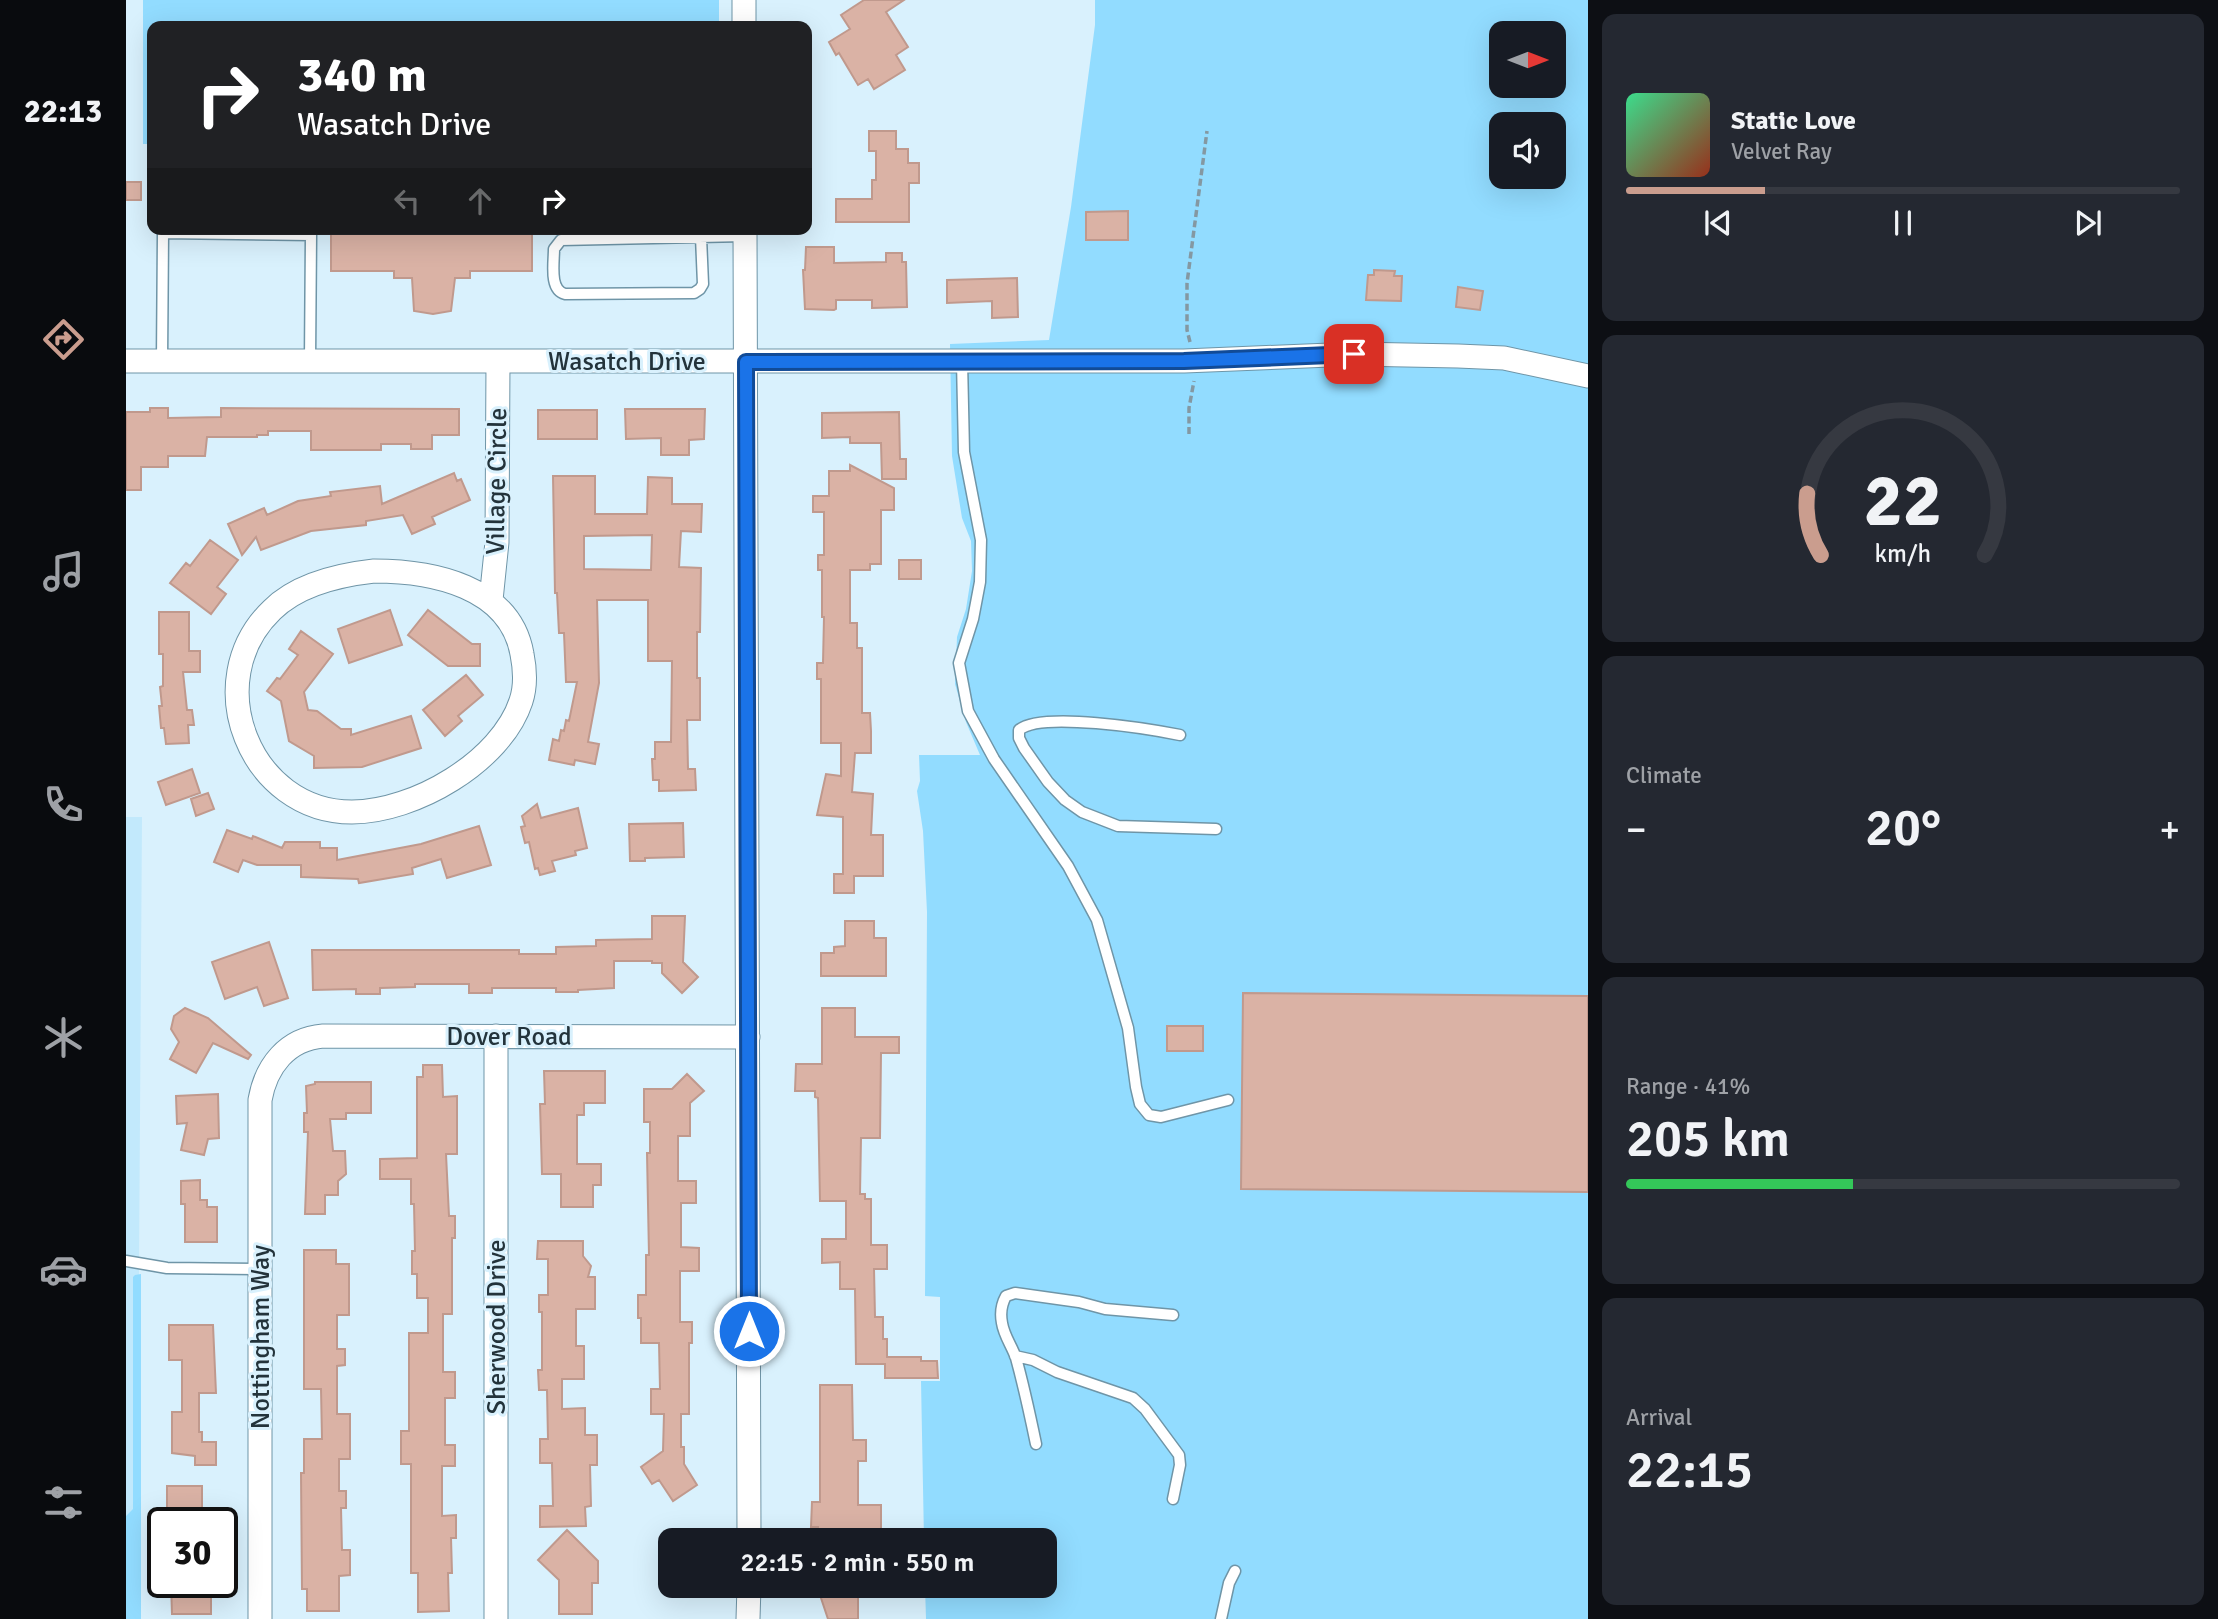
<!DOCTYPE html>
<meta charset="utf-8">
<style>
:root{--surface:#171b24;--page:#242831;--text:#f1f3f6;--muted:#9ea1a6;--line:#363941;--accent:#ca9d8e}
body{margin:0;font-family:Signika,sans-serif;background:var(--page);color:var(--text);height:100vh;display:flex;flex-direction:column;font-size:26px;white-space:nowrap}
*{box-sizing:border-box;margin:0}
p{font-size:23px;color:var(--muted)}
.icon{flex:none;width:38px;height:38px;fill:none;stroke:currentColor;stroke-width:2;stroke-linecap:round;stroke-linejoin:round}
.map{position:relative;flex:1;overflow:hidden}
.drawer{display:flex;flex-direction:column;gap:14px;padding:14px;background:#0d0f14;width:630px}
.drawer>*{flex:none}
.guide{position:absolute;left:21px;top:21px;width:665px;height:214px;border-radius:14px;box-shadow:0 7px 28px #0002;background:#202124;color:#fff;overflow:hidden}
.needle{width:46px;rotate:90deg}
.tools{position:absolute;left:1363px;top:21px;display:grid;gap:14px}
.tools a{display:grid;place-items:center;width:77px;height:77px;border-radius:14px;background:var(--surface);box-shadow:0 7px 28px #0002;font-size:35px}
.speed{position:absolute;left:21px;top:1507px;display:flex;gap:14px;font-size:35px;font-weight:700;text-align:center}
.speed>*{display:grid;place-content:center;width:91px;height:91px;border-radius:50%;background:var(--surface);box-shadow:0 7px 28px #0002;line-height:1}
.speed .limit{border:4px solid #111;border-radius:10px;background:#fff;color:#111}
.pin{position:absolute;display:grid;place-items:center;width:60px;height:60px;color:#fff;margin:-30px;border-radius:14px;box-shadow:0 4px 10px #0006}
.me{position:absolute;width:77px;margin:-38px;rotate:0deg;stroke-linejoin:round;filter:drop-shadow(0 0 5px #0008)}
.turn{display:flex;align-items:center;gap:24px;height:147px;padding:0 35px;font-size:32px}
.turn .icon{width:91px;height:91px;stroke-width:2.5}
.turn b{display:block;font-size:49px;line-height:60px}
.lanes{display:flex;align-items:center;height:66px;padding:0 35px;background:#0003;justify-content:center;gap:35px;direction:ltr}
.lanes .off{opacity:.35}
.big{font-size:52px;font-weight:600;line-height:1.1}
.drawer .tile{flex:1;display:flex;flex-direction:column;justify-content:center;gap:10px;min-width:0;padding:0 24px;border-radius:14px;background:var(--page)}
.drawer .dial{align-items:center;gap:0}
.dial svg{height:182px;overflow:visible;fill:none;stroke:var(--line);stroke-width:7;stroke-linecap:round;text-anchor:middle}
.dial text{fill:var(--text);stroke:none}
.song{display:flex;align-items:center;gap:21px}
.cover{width:84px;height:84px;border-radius:10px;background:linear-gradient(135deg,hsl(150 70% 55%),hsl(10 70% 35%))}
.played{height:7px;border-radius:4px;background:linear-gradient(90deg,var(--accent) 25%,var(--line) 25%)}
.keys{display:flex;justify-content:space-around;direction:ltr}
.heat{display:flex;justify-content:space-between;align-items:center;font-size:38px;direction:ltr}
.charge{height:10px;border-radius:5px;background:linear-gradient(90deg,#34c759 41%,var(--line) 0)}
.trip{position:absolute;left:532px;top:1528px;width:399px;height:70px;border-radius:14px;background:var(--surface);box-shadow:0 7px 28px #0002;font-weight:600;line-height:70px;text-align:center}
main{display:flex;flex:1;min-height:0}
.tab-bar{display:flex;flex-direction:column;width:126px;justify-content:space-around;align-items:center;background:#090b0e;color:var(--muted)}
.tab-bar .icon{width:49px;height:49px}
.tab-bar .current{color:var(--accent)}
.tab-bar b{font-size:32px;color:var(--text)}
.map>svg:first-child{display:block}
.built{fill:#c2e9fc}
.green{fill:#92dcff;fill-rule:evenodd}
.building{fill:#dab2a5;stroke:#c0998d;stroke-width:2;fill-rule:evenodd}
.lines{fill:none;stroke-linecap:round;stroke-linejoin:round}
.lane-casing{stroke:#6f95a7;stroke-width:13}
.street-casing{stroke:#6f95a7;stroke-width:25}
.path{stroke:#8498a2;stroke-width:3.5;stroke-dasharray:7 3.5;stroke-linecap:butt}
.lane{stroke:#fff;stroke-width:10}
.street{stroke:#fff;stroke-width:23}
.route-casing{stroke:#114b97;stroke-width:18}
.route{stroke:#1a73e8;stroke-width:12}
.labels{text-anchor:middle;stroke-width:6;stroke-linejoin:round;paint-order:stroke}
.street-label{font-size:26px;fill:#23333b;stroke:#d9f1fd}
</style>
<main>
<nav class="tab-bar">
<b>22:13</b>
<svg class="icon current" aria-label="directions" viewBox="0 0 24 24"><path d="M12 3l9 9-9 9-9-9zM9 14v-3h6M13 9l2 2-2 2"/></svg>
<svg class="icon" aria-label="music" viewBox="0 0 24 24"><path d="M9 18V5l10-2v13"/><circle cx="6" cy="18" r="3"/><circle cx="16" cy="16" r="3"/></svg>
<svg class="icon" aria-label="phone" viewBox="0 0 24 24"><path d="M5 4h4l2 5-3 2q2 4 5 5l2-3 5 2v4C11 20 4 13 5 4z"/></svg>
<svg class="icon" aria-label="climate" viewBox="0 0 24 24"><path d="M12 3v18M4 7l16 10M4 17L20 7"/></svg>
<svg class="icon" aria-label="car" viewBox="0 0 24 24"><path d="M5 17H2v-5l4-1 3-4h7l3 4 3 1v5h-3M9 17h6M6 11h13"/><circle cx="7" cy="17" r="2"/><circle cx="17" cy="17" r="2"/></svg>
<svg class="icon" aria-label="filters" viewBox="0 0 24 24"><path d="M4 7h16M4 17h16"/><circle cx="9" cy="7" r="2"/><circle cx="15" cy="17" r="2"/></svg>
</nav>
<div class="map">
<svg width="1462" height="1619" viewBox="0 0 1462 1619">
<rect width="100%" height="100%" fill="#d9f1fd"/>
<path class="built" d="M0,817H16L13,1269L15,1619H0Z"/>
<path class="green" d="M17,0H593V26H26V144H17Z
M969,0H1462V1619H800L799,1586H919V1540H798L795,1381H814V1297L799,1296L801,912L797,831L791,791L794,781L793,755H854L840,722L829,684L831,637L840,609L846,571L845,541L836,518L826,456L824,344L923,340L945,207L969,25ZM1376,33H1428V86H1376ZM1376,124H1428V177H1376Z
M15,1274V1619H0V1516L7,1509V1277L9,1275Z"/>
<path class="building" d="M738,0H778L760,12L782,47L770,55L779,70L748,89L742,79L732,85L713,53L710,55L703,42L724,29L715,15Z
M743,131H770V149H782V163H793V183H783V222H710V199H746V180H750V151H743Z
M0,182H15V200H0Z
M1002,211V240H960V212Z
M220,229H371V232H406V271H344V278H329L325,311L307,314L288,311L286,278H268V271H205V232H220Z
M680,247H708V263L760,262V253H776V262H780L781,307L746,308V300H710V309L708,310L679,309L677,270H679Z
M1248,270L1269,271L1268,276H1276L1275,301L1240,300L1242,275H1248Z
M891,278L892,317L866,318V301L821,303V280Z
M1332,287L1357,291L1354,310L1330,307Z
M24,408H42V418L95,417V408L333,409V435H306V449H285V444H255V450H185V431H142V435H131V437H81L79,456H42V467H15V490H0V412H24Z
M499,409H579L578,439L563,440V455H535V438L500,439Z
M412,410H471V439H412Z
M773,412L774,459H780V479H756L755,443H724V437L696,438V413Z
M724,465L768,488V510H755V564H744V570H724V623H731V648H736V713H744L745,731V753H729L726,792L747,794L745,835H757V876H728V893H708V874H717V817L691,815L700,774L715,776V743H695V679H691V663H697L698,617H696V570H692V555H698V512H687V496H703V471H724Z
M328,473L331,481L335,479L344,500L306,517L309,524L286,534L277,515L240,521V525L185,531L135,550L130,537L116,555L102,524L138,508L141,515L172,501L205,496L204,492L254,486L256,504Z
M427,476H469V514H521L522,477L546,478V504H576L575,532L555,531L553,567L575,568L574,632H571V678H574V720H561L562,769H569L570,790L533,791V780H527L526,759H529V742H545L546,661H522V600H471L473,683L462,742L473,744L469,764L449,760L448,765L423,760L427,739L433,741L435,730L438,731L440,720L443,721L451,682H440L438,633H433L431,593H429ZM526,535L525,570L458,569V536Z
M84,540L112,560L91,587L100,594L85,614L44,583L60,563L64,566Z
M773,560H795V579H773Z
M264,610L276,645L223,663L212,629Z
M302,610L346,644H354V666H322L282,635Z
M33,612H63V651H74V672H57L61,710H66L68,725H62L63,743L40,744L38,728H35L33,706H36L34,687L37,686V654H33Z
M175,631L207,654L178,692L182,710L191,711L215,729H225V735L285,716L295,748L236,767L188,768V756L163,741L155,701L141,691L151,678L154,679L172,655L163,649Z
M340,675L357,695L332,716L336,721L319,736L297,710Z
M66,769L74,793L40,805L32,782Z
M82,793L88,809L70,816L65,799Z
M411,804L415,818L452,808L461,848L449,851L450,855L426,861L429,871L414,875L412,868L409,869L403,842L399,843L395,827L399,826L396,816Z
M557,823L558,857L519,858V861H504L503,824Z
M353,826L365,865L321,878L315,859L286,868L287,874L233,883L232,879L175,877V865H131L117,860L112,872L88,862L101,830L126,839L127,836L156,848L159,842H194V848H211V860L295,844Z
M526,916H559L557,962L572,977L556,993L536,973V963H526V961H488V988L452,990V992H430V988H366V993H343V984H289V987L254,988V994H230V989L187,990L186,950H393V954H430V947L470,946V940L526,939Z
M719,921H748V938H760V976H695V953H708V947L719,946Z
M143,942L162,998L138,1006L131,987L99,999L86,962Z
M1117,993L1462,996V1192L1115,1189Z
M59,1008L82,1018L125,1055L122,1059L87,1043L70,1073L44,1059L53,1042L45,1029L48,1016Z
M696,1008H729V1037H773V1053H755L754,1138H735L734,1194H739V1199H745V1245H761V1269H748L749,1317H757V1339H761V1357H795V1361H811L812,1378H759V1364H730L729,1289H714V1262L696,1263V1239H720V1201H694L692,1098L689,1097V1091H669L670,1064H696Z
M1041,1026H1077V1051H1041Z
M297,1065H316L317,1097L331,1096V1154H320L323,1216H329V1238H326V1314H317V1372H329V1398H319V1445H329V1466H316V1516L330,1515V1538H325L326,1573H322L323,1611L292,1612V1573H285V1464H275V1431H283V1333H302V1298H291V1274H286V1251H289L288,1204H285V1179H254V1159L291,1158V1077H297Z
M418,1071H479V1103H458V1115H451V1164H475V1185H467V1207H435V1174H416L414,1104H419Z
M561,1074L578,1091L564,1103V1136H552V1181H570V1203H555V1247L573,1248V1271H554V1322H566V1343H563V1414H555V1447H558V1464L571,1485L547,1501L533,1480L526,1484L515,1467L537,1451L538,1414H525V1389H534L533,1343H515V1318H512V1295H520V1255H523L521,1153H524V1122H518V1089H546Z
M189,1082H245V1113H220V1119H204L207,1151H219L220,1174L212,1181V1195H199V1214H179L182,1132H178V1113H181L180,1086L189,1084Z
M92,1094L93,1138L82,1139L78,1155L55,1150L61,1123L51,1124L50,1096Z
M74,1180V1200H81V1207H91V1242H59V1204H55V1181Z
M412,1241H457V1256L465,1266L462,1277H469V1309H450V1346H458V1379H436V1409L459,1408V1435H471V1465H464L465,1506L459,1507L460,1526L414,1527V1506H427L426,1463H414V1439H422L421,1390H413L412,1370H416V1312H413V1295H422V1259H411Z
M178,1250H210V1264H223V1315H211V1349H219V1365L211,1366V1414H224V1459H213V1491H220V1508H215L216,1550H224V1575L213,1576V1611H181V1589H176L175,1473H178V1439H196L195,1389H178Z
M43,1325H87L90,1393H73V1432H76V1442H90V1465H69V1456L46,1453V1412H56V1360H43Z
M694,1385H726L727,1440H740V1461H732V1505H755V1530H745V1535L729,1534V1540H691L692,1527H685L686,1502H694Z
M41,1486H76V1522H41Z
M441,1530L472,1561V1583H466V1614H433V1580L412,1560Z
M45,1582H85V1614H46Z
M691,1586H732V1619H702Z"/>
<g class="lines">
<g class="lane-casing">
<path id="lane" d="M575,237L577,284L574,289L568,293L439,294C423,290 428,263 428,249L435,240L619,236
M36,361L37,233L185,235V229
M184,361L185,235
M836,361L838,452L855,540L854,582L847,619L833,663L842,711L868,759L942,866L971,920L1002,1028L1010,1087L1014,1104L1023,1115L1035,1117L1102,1100
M1054,735C1024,729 915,711 893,730V738L898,748L922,782L939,800L956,812L992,826L1090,829
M0,1261L41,1268L134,1269
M889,1356L907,1360L931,1372L1007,1398L1019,1409L1053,1455L1054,1465L1047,1499
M910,1444C904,1415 898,1387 890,1358C886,1346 878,1336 876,1323C874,1313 875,1305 880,1296L889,1293L953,1302L979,1309L1047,1315
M1095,1619L1103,1583L1109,1571"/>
</g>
<g class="street-casing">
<path id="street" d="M618,26V0
M619,229L623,1540
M0,361H1058L1228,354L1332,356L1378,358L1462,376
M248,571C306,571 384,586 396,654C399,669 400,686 395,701C375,762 288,812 226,812C124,812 72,681 146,610C172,584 212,575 248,571Z
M365,600L371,542L372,361
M370,1036V1619
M134,1619V1100C140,1066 161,1039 197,1036L622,1037
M622,1619L623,1586"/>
</g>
<path class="path" d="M1064,342L1061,330V283L1081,131
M1063,434V408L1068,381"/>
<use href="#lane" class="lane"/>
<use href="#street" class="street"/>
</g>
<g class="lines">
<g class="route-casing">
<path id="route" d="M623,1331L620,362L1058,361L1228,354"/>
</g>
<use href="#route" class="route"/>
</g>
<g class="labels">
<g class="street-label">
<text x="501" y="370">Wasatch Drive</text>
<text transform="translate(370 481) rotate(-89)" y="9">Village Circle</text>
<text x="383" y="1045">Dover Road</text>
<text transform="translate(370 1327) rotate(-90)" y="9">Sherwood Drive</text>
<text transform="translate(134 1337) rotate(-90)" y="9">Nottingham Way</text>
</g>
</g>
</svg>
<div class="tools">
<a><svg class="needle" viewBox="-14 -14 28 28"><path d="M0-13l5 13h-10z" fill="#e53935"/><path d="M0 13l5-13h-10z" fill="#9ea1a6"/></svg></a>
<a><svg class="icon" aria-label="sound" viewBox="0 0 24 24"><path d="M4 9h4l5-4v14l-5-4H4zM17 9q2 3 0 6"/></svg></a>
</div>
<div class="speed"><div class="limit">30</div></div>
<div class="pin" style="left:1228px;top:354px;background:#d93025"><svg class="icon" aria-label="arrive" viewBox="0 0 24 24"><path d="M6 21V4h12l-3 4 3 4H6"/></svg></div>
<svg class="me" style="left:623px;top:1331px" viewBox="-20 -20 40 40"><circle r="17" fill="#1a73e8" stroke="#fff" stroke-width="3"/><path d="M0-11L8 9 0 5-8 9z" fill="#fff"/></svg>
<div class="trip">22:15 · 2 min · 550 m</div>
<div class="guide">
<div class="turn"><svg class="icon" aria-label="right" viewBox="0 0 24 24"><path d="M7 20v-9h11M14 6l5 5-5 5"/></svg><div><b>340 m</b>Wasatch Drive</div></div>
<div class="lanes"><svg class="icon off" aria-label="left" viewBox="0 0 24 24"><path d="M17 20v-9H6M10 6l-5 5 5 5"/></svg><svg class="icon off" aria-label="ahead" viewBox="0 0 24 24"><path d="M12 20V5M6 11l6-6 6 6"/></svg><svg class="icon" aria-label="right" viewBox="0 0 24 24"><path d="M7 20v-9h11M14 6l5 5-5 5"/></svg></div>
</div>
</div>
<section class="drawer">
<div class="tile">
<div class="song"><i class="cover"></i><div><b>Static Love</b><p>Velvet Ray</p></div></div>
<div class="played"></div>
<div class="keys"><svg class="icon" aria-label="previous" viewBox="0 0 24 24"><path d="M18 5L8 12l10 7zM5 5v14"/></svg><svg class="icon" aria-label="pause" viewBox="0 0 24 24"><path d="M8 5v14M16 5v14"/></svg><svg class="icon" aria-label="next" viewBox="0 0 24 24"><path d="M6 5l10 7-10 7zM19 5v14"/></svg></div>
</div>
<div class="tile dial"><svg viewBox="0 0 100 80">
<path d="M14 69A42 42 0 1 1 86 69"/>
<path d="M14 69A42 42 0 0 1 8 42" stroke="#ca9d8e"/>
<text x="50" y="56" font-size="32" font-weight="700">22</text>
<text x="50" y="72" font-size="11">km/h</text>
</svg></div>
<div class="tile"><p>Climate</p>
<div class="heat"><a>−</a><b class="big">20°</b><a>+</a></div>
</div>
<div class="tile"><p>Range · 41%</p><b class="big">205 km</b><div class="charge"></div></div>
<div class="tile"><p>Arrival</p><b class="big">22:15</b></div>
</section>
</main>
